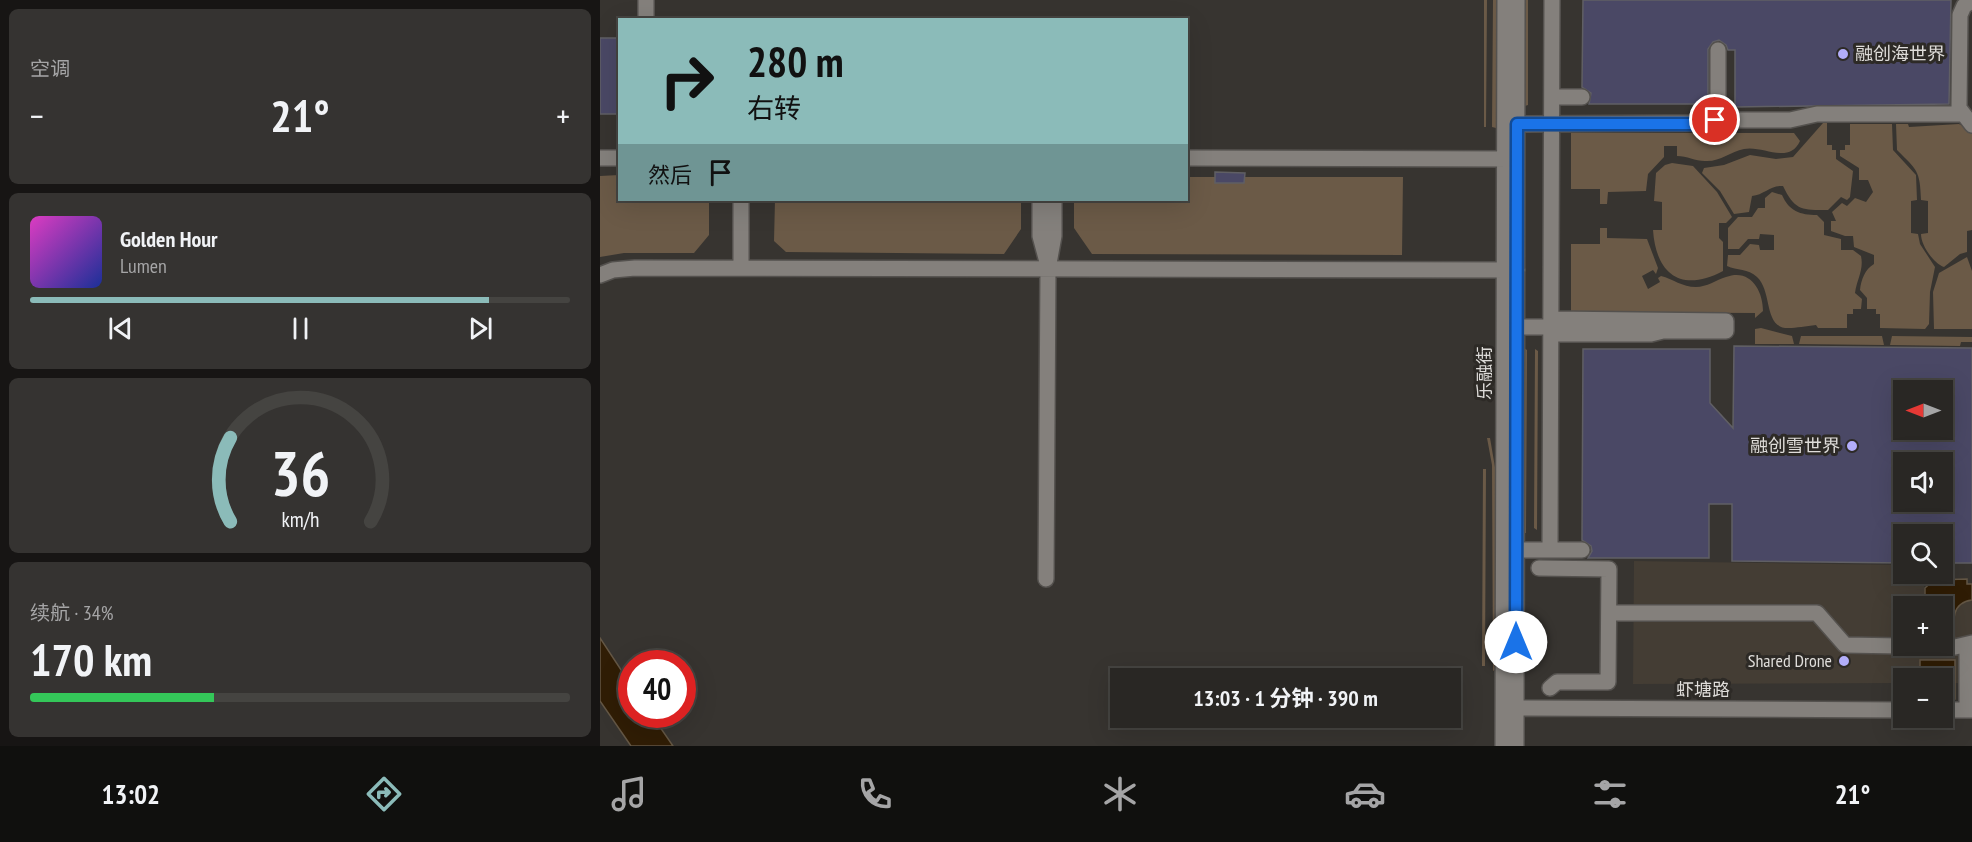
<!DOCTYPE html>
<html lang="zh">
<meta charset="utf-8">
<style>
:root{--surface:#292724;--page:#353331;--text:#f1f3f6;--muted:#a5a5a6;--line:#454441;--accent:#8bbbb9}
body{margin:0;font-family:"PT Sans Narrow","Noto Sans SC",sans-serif;background:var(--page);color:var(--text);height:100vh;display:flex;flex-direction:column;font-size:22px;white-space:nowrap}
*{box-sizing:border-box;margin:0}
p{font-size:20px;color:var(--muted)}
.icon{flex:none;width:33px;height:33px;fill:none;stroke:currentColor;stroke-width:2;stroke-linecap:round;stroke-linejoin:round}
.map{position:relative;flex:1;overflow:hidden}
.drawer{display:flex;flex-direction:column;gap:9px;padding:9px;background:#171514;width:600px}
.drawer>*{flex:none}
.guide{position:absolute;left:18px;top:18px;width:570px;height:183px;border-radius:0px;box-shadow:0 6px 24px #0002,0 0 0 2px var(--line);background:#8bbbb9;color:#111;overflow:hidden}
.needle{width:39px;rotate:270deg}
.fabs{position:absolute;left:1293px;top:380px;display:grid;gap:12px}
.fabs a{display:grid;place-items:center;width:60px;height:60px;border-radius:0px;background:var(--surface);box-shadow:0 6px 24px #0002,0 0 0 2px var(--line);font-size:30px}
.speed{position:absolute;left:18px;top:650px;display:flex;gap:12px;font-size:30px;font-weight:700;text-align:center}
.speed>*{display:grid;place-content:center;width:78px;height:78px;border-radius:50%;background:var(--surface);box-shadow:0 6px 24px #0002,0 0 0 2px var(--line);line-height:1}
.speed .limit{border:9px solid #d22;background:#fff;color:#111}
.pin{position:absolute;display:grid;place-items:center;width:51px;height:51px;color:#fff;margin:-26px;border:3px solid #fff;border-radius:50%;box-shadow:0 2px 6px #0007}
.me{position:absolute;width:66px;margin:-33px;rotate:0deg;stroke-linejoin:round;filter:drop-shadow(0 0 4px #0008)}
.turn{display:flex;align-items:center;gap:21px;height:126px;padding:0 30px;font-size:27px}
.turn .icon{width:78px;height:78px;stroke-width:2.5}
.turn b{display:block;font-size:42px;line-height:51px}
.then{display:flex;align-items:center;height:57px;padding:0 30px;background:#0003;gap:12px;font-size:22px}
.big{font-size:45px;font-weight:700;line-height:1.1}
.drawer .widget{flex:1;display:flex;flex-direction:column;justify-content:center;gap:9px;min-width:0;padding:0 21px;border-radius:9px;background:var(--page)}
.drawer .dial{align-items:center;gap:0}
.dial svg{height:156px;overflow:visible;fill:none;stroke:var(--line);stroke-width:7;stroke-linecap:round;text-anchor:middle}
.dial text{fill:var(--text);stroke:none}
.song{display:flex;align-items:center;gap:18px}
.cover{width:72px;height:72px;border-radius:9px;background:linear-gradient(135deg,hsl(310 70% 55%),hsl(230 70% 35%))}
.played{height:6px;border-radius:3px;background:linear-gradient(90deg,var(--accent) 85%,var(--line) 85%)}
.keys{display:flex;justify-content:space-around;direction:ltr}
.heat{display:flex;justify-content:space-between;align-items:center;font-size:33px;direction:ltr}
.charge{height:9px;border-radius:4px;background:linear-gradient(90deg,#34c759 34%,var(--line) 0)}
.trip{position:absolute;left:510px;top:668px;width:351px;height:60px;border-radius:0px;background:var(--surface);box-shadow:0 6px 24px #0002,0 0 0 2px var(--line);font-weight:700;line-height:60px;text-align:center}
.tab-bar{display:flex;height:96px;justify-content:space-around;align-items:center;background:#10100e;color:var(--muted)}
.tab-bar .icon{width:42px;height:42px}
.tab-bar .selected{color:var(--accent)}
.tab-bar b{font-size:27px;color:var(--text)}
main{display:flex;flex:1;min-height:0}
.map>svg:first-child{display:block}
.built{fill:#443d34;fill-rule:evenodd}
.green{fill:#6b5a47}
.water{fill:#301d05;stroke:#645745;stroke-width:1.5}
.building{fill:#4a4865;stroke:#605f64;stroke-width:1.5;fill-rule:evenodd}
.lines{fill:none;stroke-linecap:round;stroke-linejoin:round}
.minor-casing{stroke:#54514e;stroke-width:18}
.minor{stroke:#84807c;stroke-width:15}
.route-casing{stroke:#114b97;stroke-width:15}
.route{stroke:#1a73e8;stroke-width:10}
.poi-dot{fill:#b2adf9;stroke:#2d2a26;stroke-width:2}
.labels{text-anchor:middle;stroke-width:6;stroke-linejoin:round;paint-order:stroke}
.poi-label{font-size:18px;fill:#dfddda;stroke:#2d2a26;text-anchor:end}
.street-label{font-size:18px;fill:#dfddda;stroke:#2d2a26}
</style>
<main>
<section class="drawer">
<div class="widget"><p>空调</p>
<div class="heat"><a>−</a><b class="big">21°</b><a>+</a></div>
</div>
<div class="widget">
<div class="song"><i class="cover"></i><div><b>Golden Hour</b><p>Lumen</p></div></div>
<div class="played"></div>
<div class="keys"><svg class="icon" aria-label="previous" viewBox="0 0 24 24"><path d="M18 5L8 12l10 7zM5 5v14"/></svg><svg class="icon" aria-label="pause" viewBox="0 0 24 24"><path d="M8 5v14M16 5v14"/></svg><svg class="icon" aria-label="next" viewBox="0 0 24 24"><path d="M6 5l10 7-10 7zM19 5v14"/></svg></div>
</div>
<div class="widget dial"><svg viewBox="0 0 100 80">
<path d="M14 69A42 42 0 1 1 86 69"/>
<path d="M14 69A42 42 0 0 1 14 26" stroke="#8bbbb9"/>
<text x="50" y="56" font-size="32" font-weight="700">36</text>
<text x="50" y="72" font-size="11">km/h</text>
</svg></div>
<div class="widget"><p>续航 · 34%</p><b class="big">170 km</b><div class="charge"></div></div>
</section>
<div class="map">
<svg width="1372" height="746" viewBox="0 0 1372 746">
<rect width="100%" height="100%" fill="#373430"/>
<path class="built" d="M1034,561L1303,565L1304,573H1324V597L1372,596V683H1343L1342,678H1304L1303,683L1033,684ZM1304,606H1342V645H1304Z"/>
<path class="green" d="M884,0H887L886,127H884Z
M893,0H897L896,128L892,127Z
M924,0H928V105L925,106Z
M1223,123H1227V145H1232V150H1236V159L1253,171L1250,197L1247,200L1241,197L1228,210C1202,210 1195,211 1183,186C1170,185 1164,195 1152,196L1149,212L1134,214L1120,191L1102,173L1104,168L1124,165L1150,155L1176,159L1193,157Z
M1250,124H1292L1293,150L1316,175L1317,200L1311,201V233L1318,234L1320,244L1335,267L1330,292L1329,324L1325,329L1280,328V314H1276V309H1267V298L1260,290C1261,280 1265,269 1274,264V255L1254,247L1253,236H1245L1231,231V221H1236L1232,212L1242,203L1247,206L1255,198L1266,202L1273,192L1268,180H1259V168L1240,156V150H1245V145H1250Z
M1296,124H1308L1309,127L1359,124L1372,131V230L1367,231V252L1360,254L1344,267C1333,263 1321,245 1321,234L1328,233V201L1321,200C1320,170 1317,170 1297,150Z
M971,133H1194L1200,141C1189,165 1163,145 1144,149C1130,152 1120,162 1105,161C1095,161 1087,156 1077,156V146H1064V157L1048,174L1046,191L1008,192L1007,204H1000V189H971Z
M1072,163L1093,166L1117,192L1132,217L1126,223H1119V238L1123,242V271C1082,293 1056,275 1053,230H1062V202L1054,201L1056,173L1065,165Z
M19,175L20,200H109V235L94,253H24L0,257V176Z
M587,177H803L802,255L492,254L474,228V200H586Z
M1172,192L1182,195C1189,211 1200,215 1217,215L1224,222V235L1241,239V250H1253L1261,256C1264,270 1257,279 1255,293L1262,299L1261,309H1253V314H1247V328H1218L1216,325C1206,326 1196,328 1189,328C1163,329 1173,292 1157,277C1148,268 1137,271 1127,266L1128,255H1140L1150,244L1159,245L1160,250H1174V235L1160,234L1159,239H1148L1139,249H1128V228L1138,217H1152L1158,208H1165V198Z
M175,200H421V229L404,254L186,252L174,241Z
M1000,228H1007V238L1047,239L1058,268L1056,274L1053,270L1042,276L1048,289L1060,282L1058,278L1061,276C1073,279 1082,287 1096,287C1107,287 1116,280 1126,277C1150,268 1163,290 1163,311L1155,318V313L971,312V244H1000Z
M1367,257L1372,271V329H1334L1333,292L1339,273Z
M1161,328L1192,336L1194,344H1155V329Z
M1201,336H1282L1284,345L1199,344Z
M1292,336L1372,337V342H1361L1360,346L1290,345Z
M924,348L927,350L926,533H923Z
M935,349L938,351L937,530L934,528Z
M887,438H890L896,473V669L893,671L892,465Z
M883,469H886L885,666H882Z"/>
<path class="water" d="M1367,579V584H1372V600C1348,603 1354,627 1355,644H1343L1342,606H1325V588L1334,580Z
M0,638L31,685L32,714H51L73,746H31L0,701Z
M1320,660H1355V699H1343L1342,678H1320Z"/>
<path class="building" d="M983,0H1351L1349,104L1135,107V50H1128L1126,45L1119,40L1113,42L1108,49V104H989L991,93L982,87Z
M0,38H20V114H0Z
M615,172L645,173L644,183H615Z
M1134,346L1372,348V563H1342V534H1304V563L1132,561V504H1109V558H988L992,551L991,546L982,540L983,349H1110V403L1133,428ZM1304,390H1342V429H1304ZM1304,462H1342V501H1304Z"/>
<g class="lines">
<g class="minor-casing">
<path id="minor" d="M46,0V20
M1372,1L1364,6L1360,15L1359,108L1372,125
M952,97H982
M1115,120H1190L1217,114H1363
M917,124L1112,123L1118,112V50
M0,158H20
M586,158L914,159
M141,200V268
M440,200V236L447,262
M0,275L13,270L35,268L917,270
M951,319L1126,321V331H1063L1051,334H951
M917,327H951
M907,550H950L952,0
M950,550H982
M939,568L1009,569L1008,682H957L950,688
M446,579L448,269L454,236V200
M1009,613H1217L1245,645L1355,647L1372,643
M1367,646V710
M908,708L1304,710
M1342,710H1372
M903,746L905,0
M916,746L917,0"/>
</g>
<use href="#minor" class="minor"/>
</g>
<g class="lines">
<g class="route-casing">
<path id="route" d="M916,642L917,124H1108L1115,120"/>
</g>
<use href="#route" class="route"/>
</g>
<g class="poi-dot">
<circle cx="1243" cy="54" r="6"/>
<circle cx="1252" cy="446" r="6"/>
<circle cx="1244" cy="661" r="6"/>
</g>
<g class="labels">
<g class="poi-label">
<text x="1255" y="60" text-anchor="start">融创海世界</text>
<text x="1240" y="452">融创雪世界</text>
<text x="1232" y="667">Shared Drone</text>
</g>
<g class="street-label">
<text transform="translate(885 373) rotate(-90)" y="6">乐融街</text>
<text x="1103" y="696">虾塘路</text>
</g>
</g>
</svg>
<div class="fabs">
<a><svg class="needle" viewBox="-14 -14 28 28"><path d="M0-13l5 13h-10z" fill="#e53935"/><path d="M0 13l5-13h-10z" fill="#a5a5a6"/></svg></a>
<a><svg class="icon" aria-label="sound" viewBox="0 0 24 24"><path d="M4 9h4l5-4v14l-5-4H4zM17 9q2 3 0 6"/></svg></a>
<a><svg class="icon" aria-label="search" viewBox="0 0 24 24"><circle cx="10" cy="10" r="6"/><path d="M15 15l6 6"/></svg></a>
<a>+</a>
<a>−</a>
</div>
<div class="speed"><div class="limit">40</div></div>
<div class="pin" style="left:1115px;top:120px;background:#d93025"><svg class="icon" aria-label="arrive" viewBox="0 0 24 24"><path d="M6 21V4h12l-3 4 3 4H6"/></svg></div>
<svg class="me" style="left:916px;top:642px" viewBox="-20 -20 40 40"><circle r="19" fill="#fff"/><path d="M0-13L10 11 0 6-10 11z" fill="#1a73e8"/></svg>
<div class="trip">13:03 · 1 分钟 · 390 m</div>
<div class="guide">
<div class="turn"><svg class="icon" aria-label="right" viewBox="0 0 24 24"><path d="M7 20v-9h11M14 6l5 5-5 5"/></svg><div><b>280 m</b>右转</div></div>
<div class="then">然后<svg class="icon" aria-label="arrive" viewBox="0 0 24 24"><path d="M6 21V4h12l-3 4 3 4H6"/></svg></div>
</div>
</div>
</main>
<nav class="tab-bar">
<b>13:02</b>
<svg class="icon selected" aria-label="directions" viewBox="0 0 24 24"><path d="M12 3l9 9-9 9-9-9zM9 14v-3h6M13 9l2 2-2 2"/></svg>
<svg class="icon" aria-label="music" viewBox="0 0 24 24"><path d="M9 18V5l10-2v13"/><circle cx="6" cy="18" r="3"/><circle cx="16" cy="16" r="3"/></svg>
<svg class="icon" aria-label="phone" viewBox="0 0 24 24"><path d="M5 4h4l2 5-3 2q2 4 5 5l2-3 5 2v4C11 20 4 13 5 4z"/></svg>
<svg class="icon" aria-label="climate" viewBox="0 0 24 24"><path d="M12 3v18M4 7l16 10M4 17L20 7"/></svg>
<svg class="icon" aria-label="car" viewBox="0 0 24 24"><path d="M5 17H2v-5l4-1 3-4h7l3 4 3 1v5h-3M9 17h6M6 11h13"/><circle cx="7" cy="17" r="2"/><circle cx="17" cy="17" r="2"/></svg>
<svg class="icon" aria-label="filters" viewBox="0 0 24 24"><path d="M4 7h16M4 17h16"/><circle cx="9" cy="7" r="2"/><circle cx="15" cy="17" r="2"/></svg>
<b>21°</b>
</nav>
